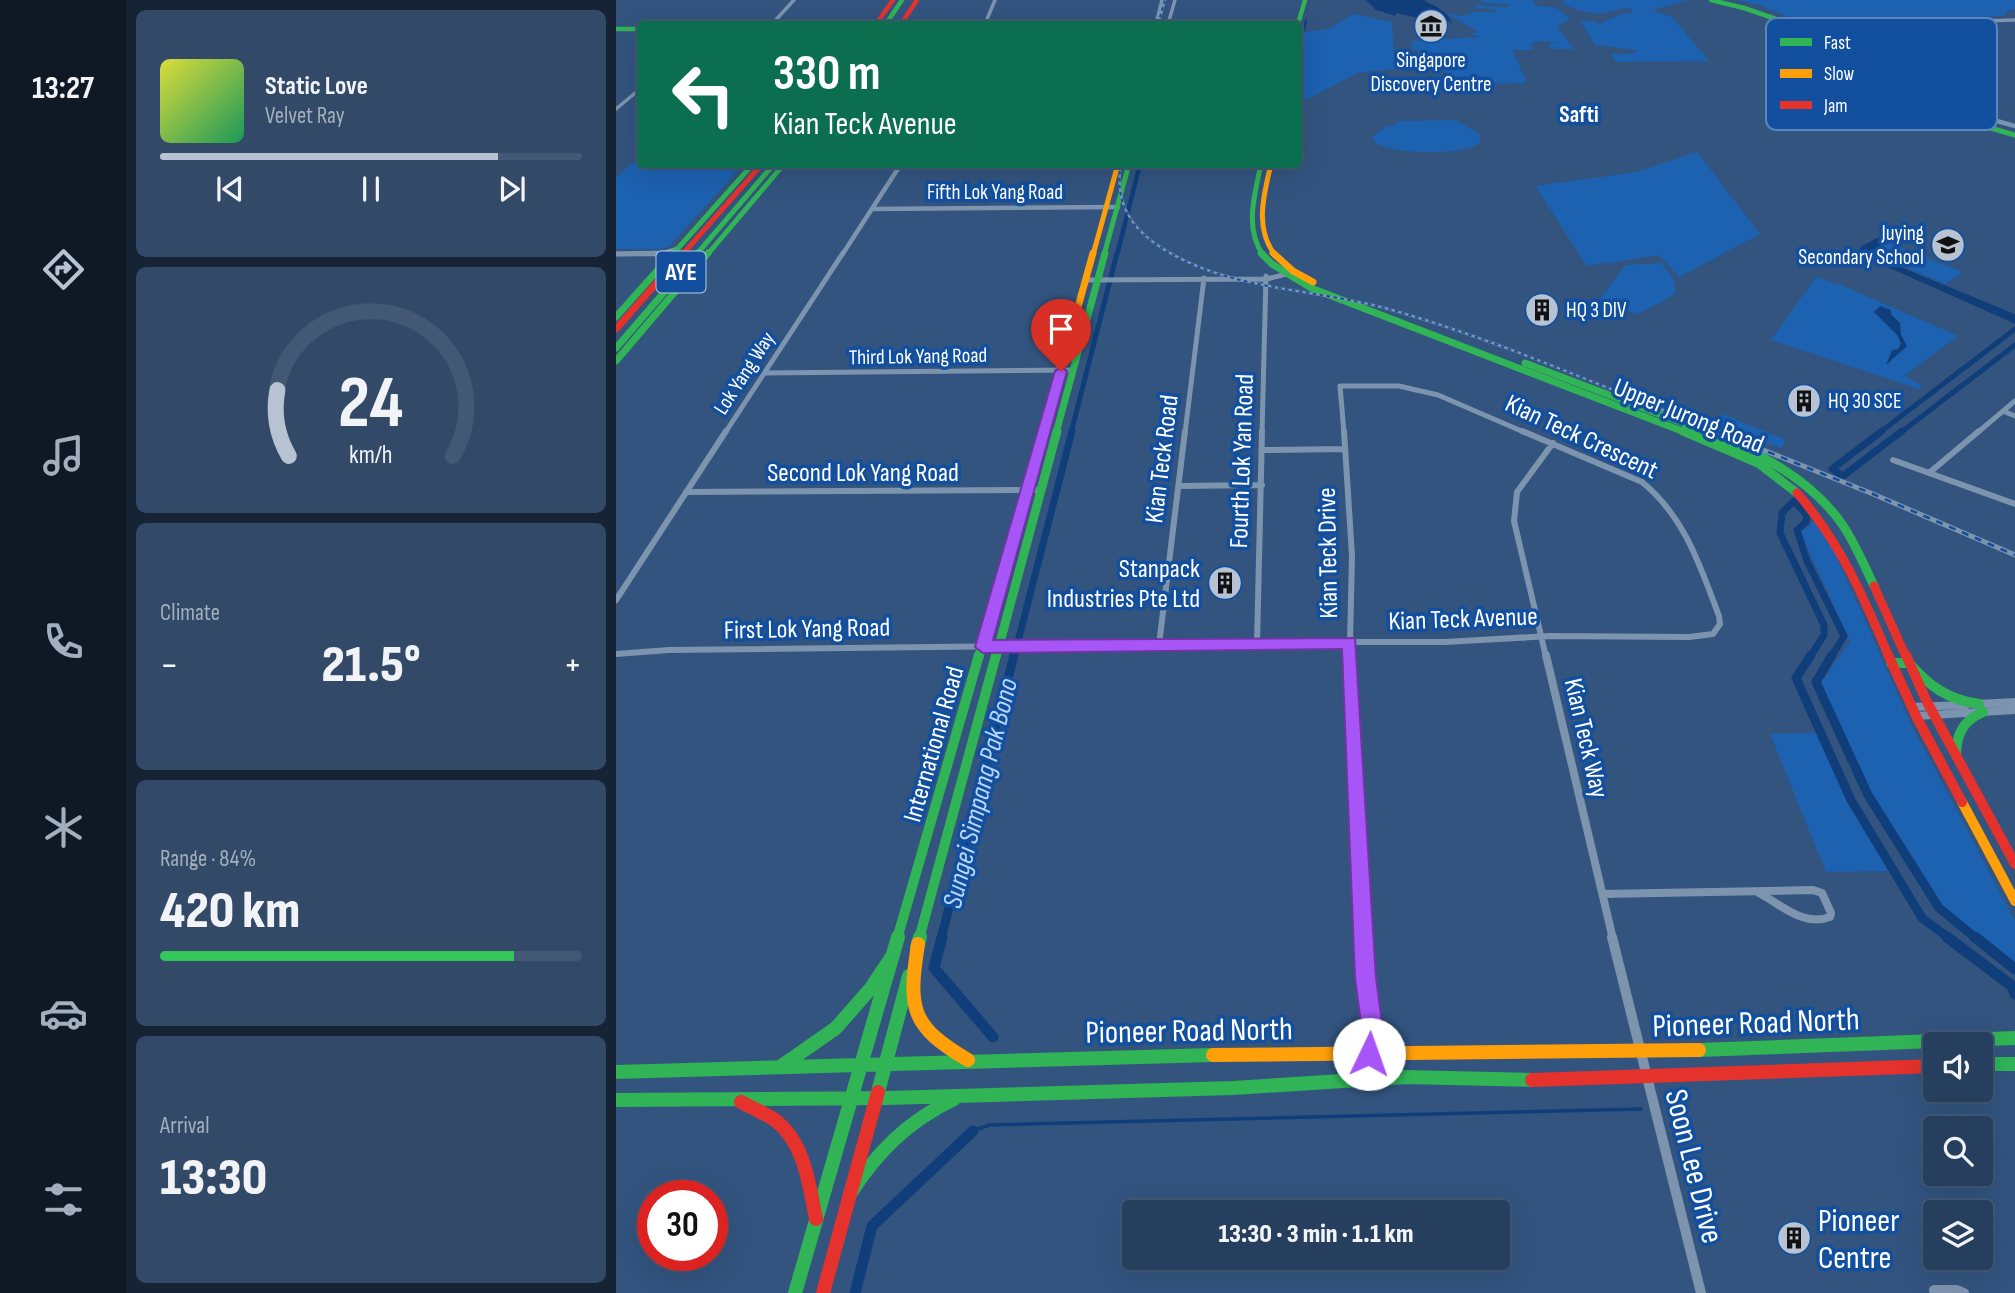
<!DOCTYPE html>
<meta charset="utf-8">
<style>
:root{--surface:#263f5f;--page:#324a68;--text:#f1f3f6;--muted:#a4afbd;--line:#425874;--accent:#b7c3d2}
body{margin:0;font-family:"Sofia Sans Condensed",sans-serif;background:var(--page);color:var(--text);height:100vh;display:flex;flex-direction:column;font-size:26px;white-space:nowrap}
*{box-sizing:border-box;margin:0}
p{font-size:23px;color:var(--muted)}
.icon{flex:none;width:38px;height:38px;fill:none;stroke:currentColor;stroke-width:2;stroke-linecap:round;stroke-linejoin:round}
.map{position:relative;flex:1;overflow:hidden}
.side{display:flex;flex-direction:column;gap:10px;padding:10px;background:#152334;width:490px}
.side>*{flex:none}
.banner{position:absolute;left:21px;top:21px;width:665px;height:147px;border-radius:7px;box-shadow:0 7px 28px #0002,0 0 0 2px var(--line);background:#0b6e4f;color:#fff;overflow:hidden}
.controls{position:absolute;left:1307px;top:1032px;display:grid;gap:14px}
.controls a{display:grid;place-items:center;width:70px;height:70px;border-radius:7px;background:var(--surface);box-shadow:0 7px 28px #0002,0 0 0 2px var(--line);font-size:35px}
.speed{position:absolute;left:21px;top:1180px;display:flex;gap:14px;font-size:35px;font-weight:700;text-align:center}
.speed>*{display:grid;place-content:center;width:91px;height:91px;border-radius:50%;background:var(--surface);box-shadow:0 7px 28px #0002,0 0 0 2px var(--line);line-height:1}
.speed .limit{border:10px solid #d22;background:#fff;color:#111}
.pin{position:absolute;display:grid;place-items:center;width:60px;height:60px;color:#fff;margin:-72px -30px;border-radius:50% 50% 50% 0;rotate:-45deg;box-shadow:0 0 7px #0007}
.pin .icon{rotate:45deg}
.me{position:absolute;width:77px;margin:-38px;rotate:3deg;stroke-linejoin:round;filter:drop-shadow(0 0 5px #0008)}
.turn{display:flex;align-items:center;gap:24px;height:147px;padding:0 21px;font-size:32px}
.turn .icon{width:91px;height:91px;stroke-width:2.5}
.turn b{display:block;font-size:49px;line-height:60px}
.big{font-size:52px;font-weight:800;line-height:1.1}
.side .tile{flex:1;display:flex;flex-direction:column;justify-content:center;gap:10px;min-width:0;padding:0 24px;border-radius:10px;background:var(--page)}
.side .dial{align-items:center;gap:0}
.dial svg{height:182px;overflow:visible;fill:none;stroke:var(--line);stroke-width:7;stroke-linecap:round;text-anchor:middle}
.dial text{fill:var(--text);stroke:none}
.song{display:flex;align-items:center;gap:21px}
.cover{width:84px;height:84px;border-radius:10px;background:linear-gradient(135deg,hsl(60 70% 55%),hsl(150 70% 35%))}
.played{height:7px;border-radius:4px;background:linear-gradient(90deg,var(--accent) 80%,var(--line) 80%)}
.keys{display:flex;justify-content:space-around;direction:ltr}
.heat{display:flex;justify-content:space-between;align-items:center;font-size:38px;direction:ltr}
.charge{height:10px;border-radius:5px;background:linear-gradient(90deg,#34c759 84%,var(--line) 0)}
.trip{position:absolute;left:506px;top:1200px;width:388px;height:70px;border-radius:7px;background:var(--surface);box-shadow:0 7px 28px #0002,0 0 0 2px var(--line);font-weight:800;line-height:70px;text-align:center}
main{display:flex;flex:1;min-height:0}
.menu{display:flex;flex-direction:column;width:126px;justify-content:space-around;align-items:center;background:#0f1926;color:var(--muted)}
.menu .icon{width:49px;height:49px}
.menu .active{color:var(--accent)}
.menu b{font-size:32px;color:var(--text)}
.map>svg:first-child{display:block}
.green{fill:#1d61b1}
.water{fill:#0f3e7b}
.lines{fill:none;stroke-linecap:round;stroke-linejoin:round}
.stream-far1{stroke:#0f3e7b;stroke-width:2}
.stream{stroke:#0f3e7b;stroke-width:3.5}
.canal-far4{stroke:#0f3e7b;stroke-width:4.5}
.canal-far3{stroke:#0f3e7b;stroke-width:5}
.canal-far2{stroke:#0f3e7b;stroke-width:7}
.canal-far1{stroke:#0f3e7b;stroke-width:9}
.canal{stroke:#0f3e7b;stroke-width:11}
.street-far5{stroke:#7d94af;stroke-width:3.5}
.street-far4{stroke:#7d94af;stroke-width:4.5}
.street-far3{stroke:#7d94af;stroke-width:5}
.street-far2{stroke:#7d94af;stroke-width:6}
.street-far1{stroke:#7d94af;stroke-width:8}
.street{stroke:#7d94af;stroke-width:10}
.fast-far5{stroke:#30b455;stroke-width:4.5}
.fast-far4{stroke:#30b455;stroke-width:5}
.fast-far3{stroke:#30b455;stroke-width:7}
.fast-far2{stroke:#30b455;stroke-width:9}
.fast-far1{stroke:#30b455;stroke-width:10}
.fast{stroke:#30b455;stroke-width:14}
.slow-far4{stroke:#ff9f0a;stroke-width:5}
.slow-far3{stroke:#ff9f0a;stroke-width:7}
.slow-far2{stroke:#ff9f0a;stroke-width:9}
.slow-far1{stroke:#ff9f0a;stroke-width:10}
.slow{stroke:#ff9f0a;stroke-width:14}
.jam-far5{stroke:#e5322d;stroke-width:4.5}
.jam-far4{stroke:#e5322d;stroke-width:5}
.jam-far3{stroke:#e5322d;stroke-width:7}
.jam-far2{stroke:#e5322d;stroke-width:9}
.jam-far1{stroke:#e5322d;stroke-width:10}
.jam{stroke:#e5322d;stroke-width:14}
.rail-far1-casing{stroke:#7d93ae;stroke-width:2.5}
.rail-casing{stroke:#7d93ae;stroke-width:5}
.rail-far1{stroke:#12509f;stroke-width:2;stroke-dasharray:3.5;stroke-linecap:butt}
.rail{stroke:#12509f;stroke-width:2.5;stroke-dasharray:7;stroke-linecap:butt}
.route{fill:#a855f7;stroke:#6d37a1;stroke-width:2}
.labels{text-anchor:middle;stroke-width:7;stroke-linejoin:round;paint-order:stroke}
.far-poi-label{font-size:21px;fill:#fff;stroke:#12509f;text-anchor:start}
.far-street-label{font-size:21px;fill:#fff;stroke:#12509f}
.far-neighbourhood-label{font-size:23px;font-weight:bold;fill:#fff;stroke:#12509f}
.shield{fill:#12509f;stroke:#b8cae2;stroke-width:2}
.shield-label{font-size:24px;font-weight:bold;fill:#fff}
.street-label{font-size:26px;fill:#fff;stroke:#12509f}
.poi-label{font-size:26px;fill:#fff;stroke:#12509f;text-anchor:end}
.water-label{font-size:28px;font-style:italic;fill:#b6d6fb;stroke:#12509f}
.near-street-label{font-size:32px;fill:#fff;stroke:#12509f}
.near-poi-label{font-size:32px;fill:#fff;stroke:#12509f;text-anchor:start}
.key{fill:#12509f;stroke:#5984bc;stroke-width:2}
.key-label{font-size:19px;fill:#fff}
</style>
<main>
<nav class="menu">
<b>13:27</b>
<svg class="icon active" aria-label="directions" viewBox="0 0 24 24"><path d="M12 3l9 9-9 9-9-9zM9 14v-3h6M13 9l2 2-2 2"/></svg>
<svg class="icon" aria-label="music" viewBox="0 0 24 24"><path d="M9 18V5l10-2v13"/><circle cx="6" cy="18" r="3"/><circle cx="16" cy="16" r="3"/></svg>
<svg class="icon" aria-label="phone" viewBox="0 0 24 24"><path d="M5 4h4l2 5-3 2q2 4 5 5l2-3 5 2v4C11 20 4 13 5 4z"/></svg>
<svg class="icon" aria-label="climate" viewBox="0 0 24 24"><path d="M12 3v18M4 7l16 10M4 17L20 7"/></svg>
<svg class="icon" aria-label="car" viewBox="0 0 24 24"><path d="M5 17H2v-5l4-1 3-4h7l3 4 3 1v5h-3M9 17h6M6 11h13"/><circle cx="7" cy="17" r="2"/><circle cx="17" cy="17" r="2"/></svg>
<svg class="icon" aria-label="filters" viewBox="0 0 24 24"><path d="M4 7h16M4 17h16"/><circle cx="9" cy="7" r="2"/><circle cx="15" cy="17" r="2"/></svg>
</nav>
<section class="side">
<div class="tile">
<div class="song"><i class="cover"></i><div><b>Static Love</b><p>Velvet Ray</p></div></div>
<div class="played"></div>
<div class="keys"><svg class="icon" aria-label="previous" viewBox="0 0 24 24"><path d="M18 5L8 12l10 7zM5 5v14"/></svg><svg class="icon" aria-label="pause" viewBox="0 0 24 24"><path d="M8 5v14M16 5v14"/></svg><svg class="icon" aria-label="next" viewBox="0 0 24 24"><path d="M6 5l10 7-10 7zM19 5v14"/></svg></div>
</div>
<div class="tile dial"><svg viewBox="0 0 100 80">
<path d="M14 69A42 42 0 1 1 86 69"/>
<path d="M14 69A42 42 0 0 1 9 40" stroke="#b7c3d2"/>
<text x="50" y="56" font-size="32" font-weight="700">24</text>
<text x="50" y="72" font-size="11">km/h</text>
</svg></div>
<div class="tile"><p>Climate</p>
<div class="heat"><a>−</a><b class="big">21.5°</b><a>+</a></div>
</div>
<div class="tile"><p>Range · 84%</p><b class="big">420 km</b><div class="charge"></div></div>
<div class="tile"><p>Arrival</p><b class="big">13:30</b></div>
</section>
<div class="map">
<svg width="1399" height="1293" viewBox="0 0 1399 1293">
<rect width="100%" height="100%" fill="#32547f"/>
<path class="green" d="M862,0H917L921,6L939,7L955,19L940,26L958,49H935L932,44L943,42L918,41L915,44L918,50H896L911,83C882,84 827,87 814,54L797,49L795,41L864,37L854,34L863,32L829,13L846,16L858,12H881L878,9L860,8L858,5L893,7V4L870,3Z
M948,0H1073L1036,10L1056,17L1093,61L1000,62L995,54H1016L1021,50L979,45L964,21H979L983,24L1008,13H1017L1015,8C1005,8 998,11 988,13C973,16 958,8 945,3Z
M1121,0H1399V9L1391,11L1388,16L1283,21L1229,18L1194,26L1144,5Z
M737,14L776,22L779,69L741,73L692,99L683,96V33L712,29Z
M840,120L863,134L865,141C853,157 772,155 757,141V136L771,126H778L782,121Z
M1081,152L1144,234L1063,277L1043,255L971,266L919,186L1021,172Z
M15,164H24L127,165L53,246L45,249H0V178Z
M1273,243L1347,272L1330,284L1256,254Z
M1045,263L1058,280L1060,292L1057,295L1023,314L985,303L984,299L1009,265Z
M1200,277L1225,285L1342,336L1288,376L1307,386L1303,389L1155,340Z
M1106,414L1170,440L1165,448L1099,425Z
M1199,520L1214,542L1295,724L1399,921V963L1326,907L1253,792L1204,684L1234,641L1184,532Z
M1202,733L1233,805L1273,871L1210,872L1154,734Z"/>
<path class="water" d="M750,0H812L807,1C816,4 833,11 836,24C821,12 819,14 805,17C798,18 787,14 780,13V16L760,10Z
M1264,306L1275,310V314L1284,323L1285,335L1291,346L1270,365L1276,350L1282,349L1285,343L1281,335L1258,312Z"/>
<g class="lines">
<path class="stream-far1" d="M688,30L690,20"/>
<path class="stream" d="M357,1131L373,1125L1025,1109"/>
<path class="canal-far4" d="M501,255L524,164
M1248,255L1245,252L1247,248L1266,238L1269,241L1252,250L1253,255"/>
<path class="canal-far3" d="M1246,253L1399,321
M1253,253L1254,257L1399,317
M455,433L501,253
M1263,433L1399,329
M1284,433L1399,345"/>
<path class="canal-far2" d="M1266,431L1216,469L1227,476L1286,431
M398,657L456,431
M1194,657L1208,635V625L1164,533L1166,513L1178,501L1191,515L1190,522L1181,530L1191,561L1228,636L1215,657"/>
<path class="canal-far1" d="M1195,655L1180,678L1235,800L1306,918L1334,939
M1216,655L1200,682L1252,795L1323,908L1361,939
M325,939L398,655"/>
<path class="canal" d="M326,937L318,968L377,1037
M1331,937L1396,986L1399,994
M1359,937L1399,969
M239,1293L256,1226L357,1131"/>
<path class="street-far5" d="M156,24L178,0
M369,24L379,0
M540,24L546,0
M552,24L559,0
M0,109L24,89
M1355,113C1305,98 1261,78 1222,42L1238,29L1250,24L1399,20"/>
<path class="street-far4" d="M1349,112L1399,126
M256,209L502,207
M0,254H45L61,249
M226,255L285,164"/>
<path class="street-far3" d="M0,254L48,253
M471,280L651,279L678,272
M148,373L456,370
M1387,411L1399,416
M109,433L227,253
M569,433L588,278
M646,433L650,276
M728,433L724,386H783L822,395L910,433
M1361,433L1399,401"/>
<path class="street-far2" d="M728,431L736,556L734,642
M647,450L729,449
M1277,460L1399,504
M1313,473L1363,431
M563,486L646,485
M70,492L424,490
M0,600L110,431
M734,642H829L934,636L1073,637L1097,634L1104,624L1103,616C1084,566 1069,517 1026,482L906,431
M734,642V657
M641,644L646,431
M543,645L569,431
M0,654L53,650L734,642
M930,657L898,521L901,492L937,443"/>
<path class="street-far1" d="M734,655L747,939
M930,655L997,939
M1362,704L1399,702
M1295,707L1350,705
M1300,716L1399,710
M987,894L1197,890L1206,893L1215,913L1214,917C1187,927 1166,905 1143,893"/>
<path class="street" d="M747,937L749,978L758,1038L753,1054L755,1079
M996,937L1085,1293
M1319,1293L1318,1290H1341L1348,1293"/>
<path class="fast-far5" d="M1095,0L1128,8L1160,19L1243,80L1280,98L1325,113
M270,24L286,0
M682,24L689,0
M0,29H24"/>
<path class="fast-far4" d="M1319,112L1399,135
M645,164C639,194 628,228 647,255
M56,255L137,164
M80,255L158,164
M91,255L168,164
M488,255L513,164"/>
<path class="fast-far3" d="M645,253L656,264L695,288L1071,433
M0,317L57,253
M0,348L82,253
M0,361L92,253
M909,363L1093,433
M440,433L489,253"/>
<path class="fast-far2" d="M1067,431L1142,463L1181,493
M1089,431C1139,451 1193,477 1226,524C1239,543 1248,565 1258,586
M363,657L410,494
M380,657L441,431"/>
<path class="fast-far1" d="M1275,663H1293C1313,686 1332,700 1363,704
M1340,754C1341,733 1347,721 1367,712
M281,939L363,655
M303,939L380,655"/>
<path class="fast" d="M301,948L304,937
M1083,1050L1399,1038
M1365,1064H1399
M164,1067L220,1028L255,988L277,955
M0,1072L597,1055
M262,1092L293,976
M0,1100L271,1098L617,1088L789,1077L916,1080
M234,1194C261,1152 292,1121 338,1099
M179,1293L282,937"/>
<path class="slow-far4" d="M655,164C648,194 638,228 659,255
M477,255L502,164"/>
<path class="slow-far3" d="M657,253L677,271L697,282
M427,433L477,253"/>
<path class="slow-far2" d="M410,494L428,431"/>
<path class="slow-far1" d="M1346,802L1399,901"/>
<path class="slow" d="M302,944C292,1008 294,1026 352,1060
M597,1055L1083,1050"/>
<path class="jam-far5" d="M260,24L277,0
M285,24L301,0"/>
<path class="jam-far4" d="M66,255L146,164"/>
<path class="jam-far3" d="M0,329L67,253"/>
<path class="jam-far2" d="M1181,493C1224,542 1248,598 1273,657
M1258,586L1290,657"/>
<path class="jam-far1" d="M1272,655L1301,718L1346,802
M1290,655L1311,702L1399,864"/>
<path class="jam" d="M916,1080L1320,1066
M125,1102C136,1108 148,1113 159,1120C189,1143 193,1185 200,1219
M207,1293L262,1092"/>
<g class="rail-far1-casing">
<path id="rail-far1" d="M542,24L549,0
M505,164C499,197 510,222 537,242C606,292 697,287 776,310C888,342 996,391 1105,433"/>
</g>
<g class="rail-casing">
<path id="rail" d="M1100,431L1257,494L1399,555"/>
</g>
<use href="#rail-far1" class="rail-far1"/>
<use href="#rail" class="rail"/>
</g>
<path class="route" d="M445,367L451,371L377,640L739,638L760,978L768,1038L761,1062L753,1065L746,1062L742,1054L747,1038L739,978L726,649L367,653L359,647L439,371Z"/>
<defs>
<g id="museum-disc" transform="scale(1.75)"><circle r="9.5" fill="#b7c3d2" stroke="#12509f"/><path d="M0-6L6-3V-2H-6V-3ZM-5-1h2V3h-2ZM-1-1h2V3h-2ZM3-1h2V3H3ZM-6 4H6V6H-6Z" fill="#111"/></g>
<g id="school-disc" transform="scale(1.75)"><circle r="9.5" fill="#b7c3d2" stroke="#12509f"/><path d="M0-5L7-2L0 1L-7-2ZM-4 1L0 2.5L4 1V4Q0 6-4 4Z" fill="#111"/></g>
<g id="building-disc" transform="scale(1.75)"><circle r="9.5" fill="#b7c3d2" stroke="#12509f"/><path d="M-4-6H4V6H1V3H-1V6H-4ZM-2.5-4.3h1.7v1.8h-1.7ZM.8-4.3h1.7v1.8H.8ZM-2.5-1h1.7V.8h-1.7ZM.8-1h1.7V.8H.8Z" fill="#111"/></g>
</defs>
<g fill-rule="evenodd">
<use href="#museum-disc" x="815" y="26"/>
<use href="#school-disc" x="1332" y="245"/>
<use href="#building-disc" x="926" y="310"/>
<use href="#building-disc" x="1188" y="401"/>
<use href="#building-disc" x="609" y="583"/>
<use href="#building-disc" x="1178" y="1238"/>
</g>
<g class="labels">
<g class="far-poi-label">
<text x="815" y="67" text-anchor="middle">Singapore<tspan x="815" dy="24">Discovery Centre</tspan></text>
<text x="1308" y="240" text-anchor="end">Juying<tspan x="1308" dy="24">Secondary School</tspan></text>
<text x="950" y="317">HQ 3 DIV</text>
<text x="1212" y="408">HQ 30 SCE</text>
</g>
<g class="far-street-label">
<text x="379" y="199">Fifth Lok Yang Road</text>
<text transform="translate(302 356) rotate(-1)" y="7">Third Lok Yang Road</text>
<text transform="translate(128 373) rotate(-57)" y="7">Lok Yang Way</text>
</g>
<g class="far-neighbourhood-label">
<text x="963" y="122">Safti</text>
</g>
<rect class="shield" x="40.5" y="251.5" width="49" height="41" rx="5"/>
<g class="shield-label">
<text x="65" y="280">AYE</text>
</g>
<g class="street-label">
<text transform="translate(1073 415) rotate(22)" y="9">Upper Jurong Road</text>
<text transform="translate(966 436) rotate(25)" y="9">Kian Teck Crescent</text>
<text transform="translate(545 459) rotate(-83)" y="9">Kian Teck Road</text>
<text transform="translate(625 461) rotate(-88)" y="9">Fourth Lok Yan Road</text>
<text x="247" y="481">Second Lok Yang Road</text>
<text transform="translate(711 553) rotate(-91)" y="9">Kian Teck Drive</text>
<text transform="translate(847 618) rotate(-2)" y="9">Kian Teck Avenue</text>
<text transform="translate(191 628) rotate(-1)" y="9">First Lok Yang Road</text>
<text transform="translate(971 738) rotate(77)" y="9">Kian Teck Way</text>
<text transform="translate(317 744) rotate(-74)" y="9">International Road</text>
</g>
<g class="poi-label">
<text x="584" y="577">Stanpack<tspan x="584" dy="30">Industries Pte Ltd</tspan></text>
</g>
<g class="water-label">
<text transform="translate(363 793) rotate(-76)" y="10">Sungei Simpang Pak Bono</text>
</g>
<g class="near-street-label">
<text transform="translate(1140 1022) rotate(-2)" y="11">Pioneer Road North</text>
<text transform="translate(573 1030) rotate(-1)" y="11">Pioneer Road North</text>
<text transform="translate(1079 1166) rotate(76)" y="11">Soon Lee Drive</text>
</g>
<g class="near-poi-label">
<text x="1202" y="1231">Pioneer<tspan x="1202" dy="37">Centre</tspan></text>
</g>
</g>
<rect x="1150" y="18" width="231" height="112" rx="10" class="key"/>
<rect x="1164" y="38" width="32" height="8" fill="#30b455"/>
<rect x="1164" y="69" width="32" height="9" fill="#ff9f0a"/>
<rect x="1164" y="101" width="32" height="8" fill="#e5322d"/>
<g class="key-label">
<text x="1208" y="49">Fast</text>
<text x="1208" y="80">Slow</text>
<text x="1208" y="112">Jam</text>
</g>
</svg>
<div class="controls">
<a><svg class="icon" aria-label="sound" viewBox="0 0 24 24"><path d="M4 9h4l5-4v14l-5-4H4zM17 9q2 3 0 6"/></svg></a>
<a><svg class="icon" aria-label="search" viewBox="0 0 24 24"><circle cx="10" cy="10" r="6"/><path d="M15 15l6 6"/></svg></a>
<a><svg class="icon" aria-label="layers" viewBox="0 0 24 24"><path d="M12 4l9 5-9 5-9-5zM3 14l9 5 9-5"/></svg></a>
</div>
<div class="speed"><div class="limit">30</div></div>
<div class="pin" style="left:445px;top:371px;background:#d93025"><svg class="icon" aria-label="arrive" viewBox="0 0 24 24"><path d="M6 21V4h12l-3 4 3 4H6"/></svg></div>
<svg class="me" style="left:753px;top:1054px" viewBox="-20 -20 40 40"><circle r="19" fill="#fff"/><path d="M0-13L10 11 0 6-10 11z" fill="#a855f7"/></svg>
<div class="trip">13:30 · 3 min · 1.1 km</div>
<div class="banner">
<div class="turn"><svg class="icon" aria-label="left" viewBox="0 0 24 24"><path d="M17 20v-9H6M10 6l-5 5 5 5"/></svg><div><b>330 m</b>Kian Teck Avenue</div></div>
</div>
</div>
</main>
